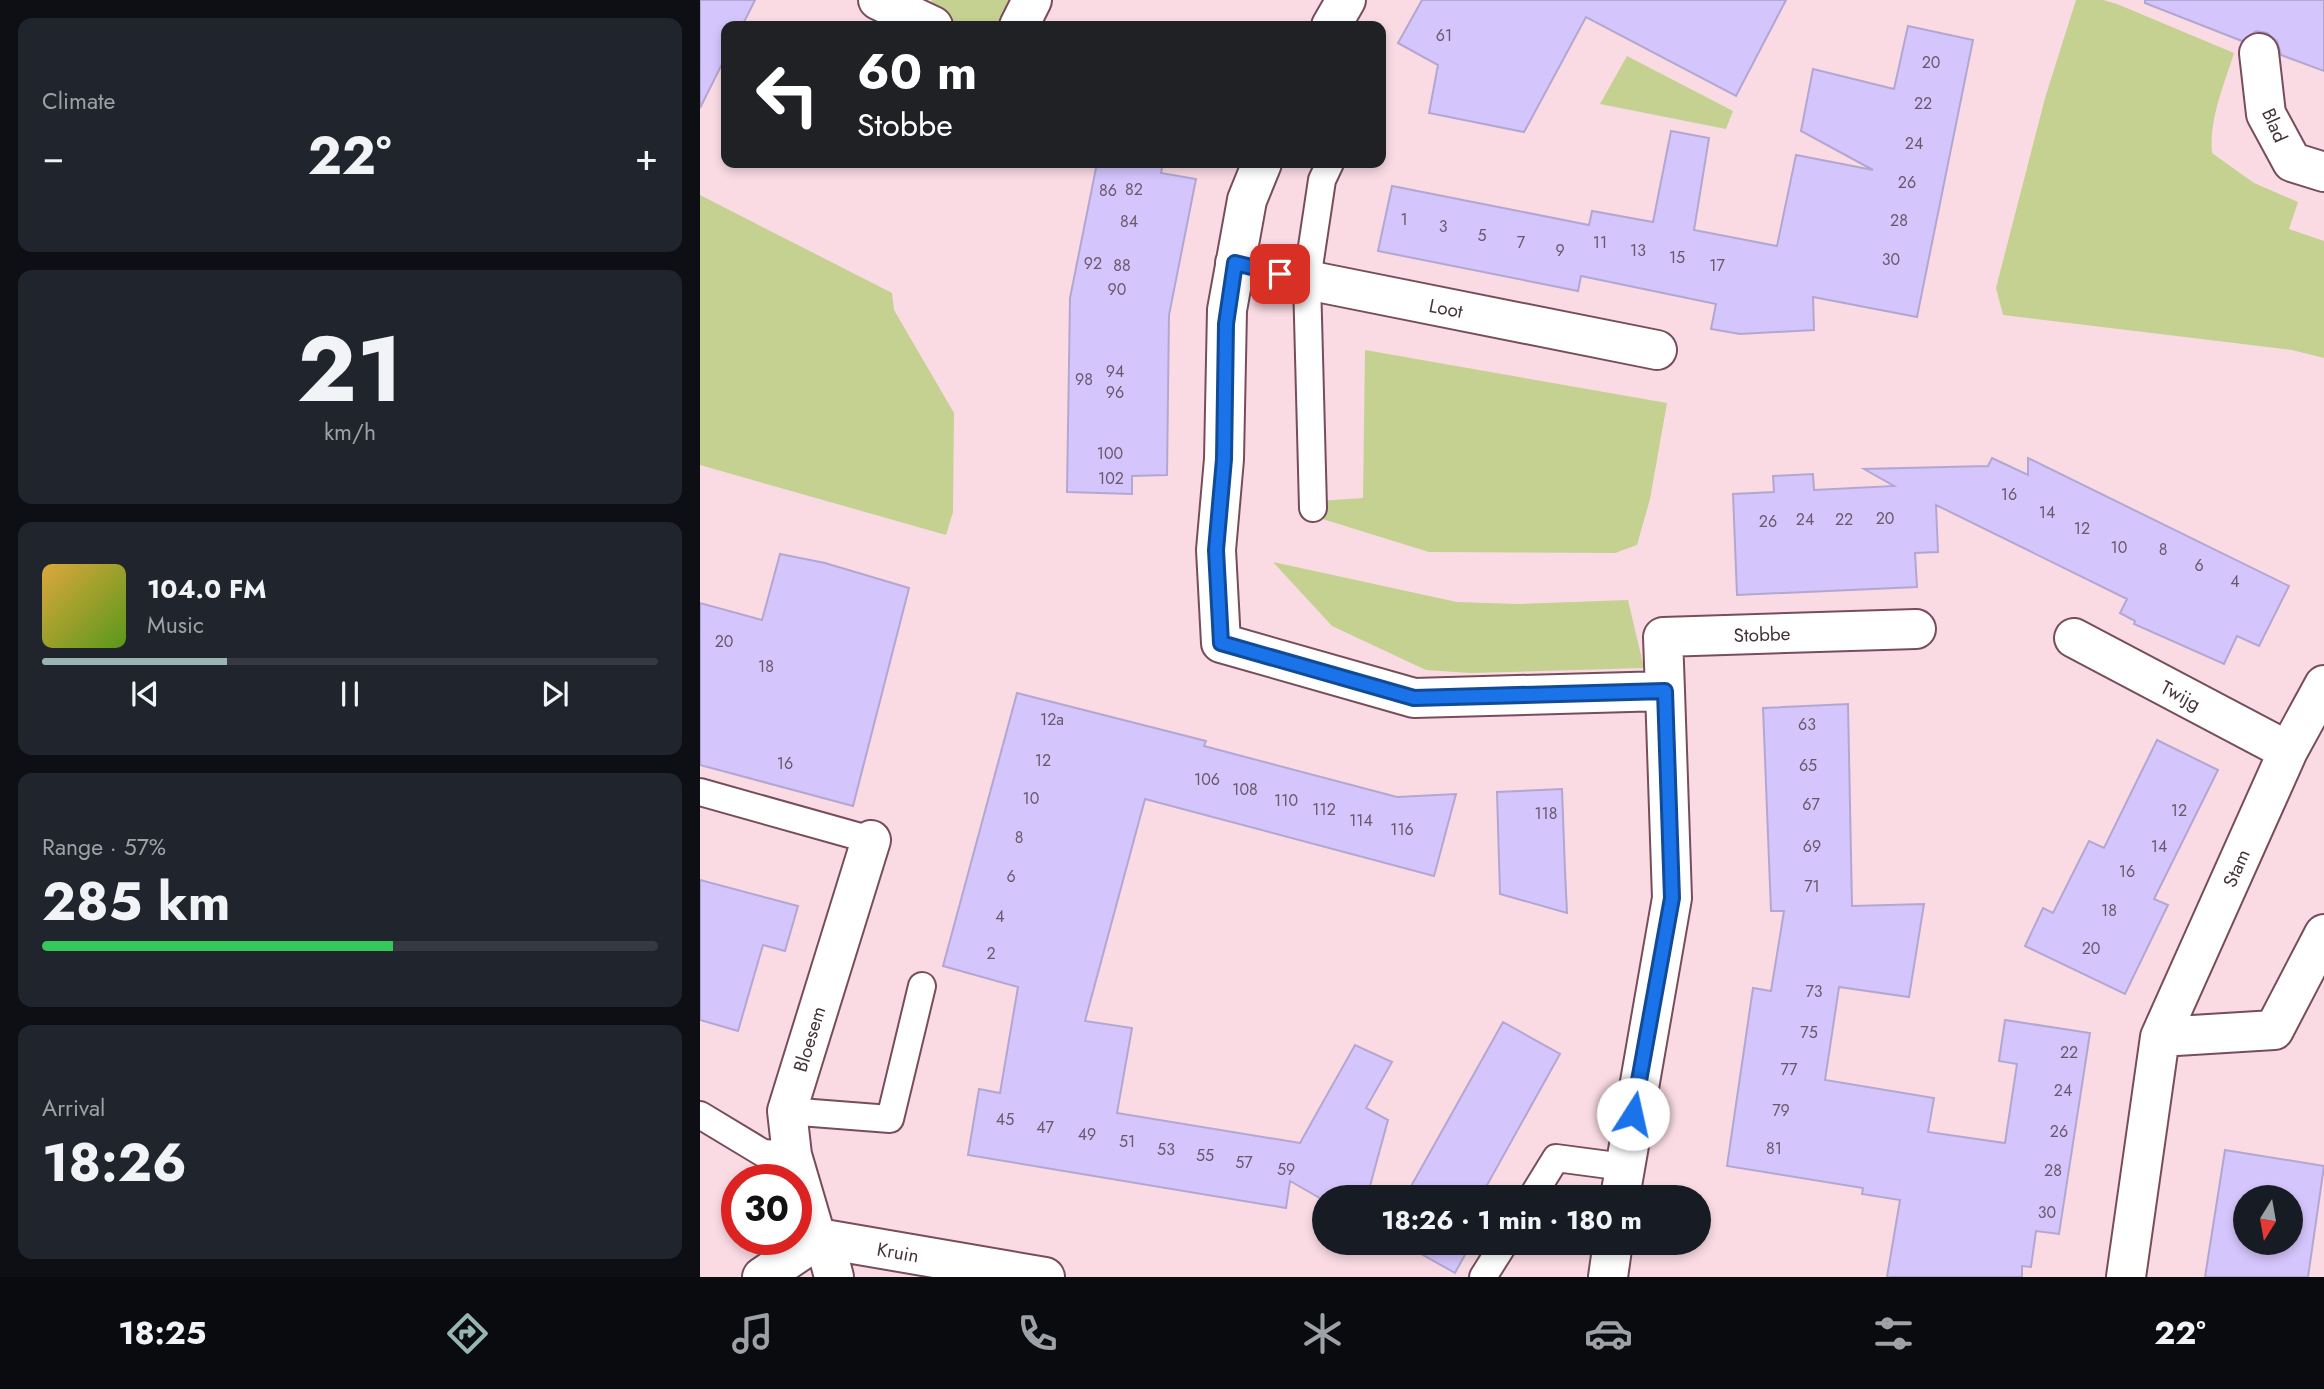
<!DOCTYPE html>
<meta charset="utf-8">
<style>
:root{--surface:#171b24;--page:#20242c;--text:#f1f3f6;--muted:#9ea1a6;--line:#363941;--accent:#97b6b2}
body{margin:0;font-family:Jost,sans-serif;background:var(--page);color:var(--text);height:100vh;display:flex;flex-direction:column;font-size:26px;white-space:nowrap}
*{box-sizing:border-box;margin:0}
p{font-size:23px;color:var(--muted)}
.icon{flex:none;width:38px;height:38px;fill:none;stroke:currentColor;stroke-width:2;stroke-linecap:round;stroke-linejoin:round}
.map{position:relative;flex:1;overflow:hidden}
.drawer{display:flex;flex-direction:column;gap:18px;padding:18px;background:#0d0f14;width:700px}
.drawer>*{flex:none}
.top-card{position:absolute;left:21px;top:21px;width:665px;height:147px;border-radius:14px;box-shadow:0 4px 10px #0003;background:#202124;color:#fff;overflow:hidden}
.needle{width:46px;rotate:191deg}
.tools{position:absolute;left:1533px;top:1185px;display:grid;gap:14px}
.tools a{display:grid;place-items:center;width:70px;height:70px;border-radius:50%;background:var(--surface);box-shadow:0 4px 10px #0003;font-size:35px}
.speed{position:absolute;left:21px;top:1164px;display:flex;gap:14px;font-size:35px;font-weight:700;text-align:center}
.speed>*{display:grid;place-content:center;width:91px;height:91px;border-radius:50%;background:var(--surface);box-shadow:0 4px 10px #0003;line-height:1}
.speed .limit{border:10px solid #d22;background:#fff;color:#111}
.pin{position:absolute;display:grid;place-items:center;width:60px;height:60px;color:#fff;margin:-30px;border-radius:14px;box-shadow:0 4px 10px #0006}
.me{position:absolute;width:77px;margin:-38px;rotate:10deg;stroke-linejoin:round;filter:drop-shadow(0 0 5px #0008)}
.turn{display:flex;align-items:center;gap:24px;height:147px;padding:0 21px;font-size:32px}
.turn .icon{width:91px;height:91px;stroke-width:2.5}
.turn b{display:block;font-size:49px;line-height:60px}
.big{font-size:52px;font-weight:700;line-height:1.1}
.drawer .tile{flex:1;display:flex;flex-direction:column;justify-content:center;gap:10px;min-width:0;padding:0 24px;border-radius:14px;background:var(--page)}
.drawer .dial{align-items:center;gap:0}
.dial b{font-size:91px;line-height:1}
.song{display:flex;align-items:center;gap:21px}
.cover{width:84px;height:84px;border-radius:10px;background:linear-gradient(135deg,hsl(40 70% 55%),hsl(90 70% 35%))}
.played{height:7px;border-radius:4px;background:linear-gradient(90deg,var(--accent) 30%,var(--line) 30%)}
.keys{display:flex;justify-content:space-around;direction:ltr}
.heat{display:flex;justify-content:space-between;align-items:center;font-size:38px;direction:ltr}
.charge{height:10px;border-radius:5px;background:linear-gradient(90deg,#34c759 57%,var(--line) 0)}
.trip{position:absolute;left:612px;top:1185px;width:399px;height:70px;border-radius:35px;background:var(--surface);box-shadow:0 4px 10px #0003;font-weight:700;line-height:70px;text-align:center}
.tab-bar{display:flex;height:112px;justify-content:space-around;align-items:center;background:#090b0e;color:var(--muted)}
.tab-bar .icon{width:49px;height:49px}
.tab-bar .current{color:var(--accent)}
.tab-bar b{font-size:32px;color:var(--text)}
main{display:flex;flex:1;min-height:0}
.map>svg:first-child{display:block}
.green{fill:#c4d190}
.building{fill:#d4c5fc;stroke:#b3a7d1;stroke-width:2;fill-rule:evenodd}
.lines{fill:none;stroke-linecap:round;stroke-linejoin:round}
.service-casing{stroke:#774d5c;stroke-width:30}
.minor-casing{stroke:#774d5c;stroke-width:42}
.service{stroke:#fff;stroke-width:26}
.minor{stroke:#fff;stroke-width:38}
.route-casing{stroke:#114b97;stroke-width:18}
.route{stroke:#1a73e8;stroke-width:12}
.labels{text-anchor:middle;stroke-width:7;stroke-linejoin:round;paint-order:stroke}
.number-label{font-size:16px;fill:#6a586a}
.street-label{font-size:19px;fill:#463339;stroke:#fff}
</style>
<main>
<section class="drawer">
<div class="tile"><p>Climate</p>
<div class="heat"><a>−</a><b class="big">22°</b><a>+</a></div>
</div>
<div class="tile dial"><b>21</b><p>km/h</p></div>
<div class="tile">
<div class="song"><i class="cover"></i><div><b>104.0 FM</b><p>Music</p></div></div>
<div class="played"></div>
<div class="keys"><svg class="icon" aria-label="previous" viewBox="0 0 24 24"><path d="M18 5L8 12l10 7zM5 5v14"/></svg><svg class="icon" aria-label="pause" viewBox="0 0 24 24"><path d="M8 5v14M16 5v14"/></svg><svg class="icon" aria-label="next" viewBox="0 0 24 24"><path d="M6 5l10 7-10 7zM19 5v14"/></svg></div>
</div>
<div class="tile"><p>Range · 57%</p><b class="big">285 km</b><div class="charge"></div></div>
<div class="tile"><p>Arrival</p><b class="big">18:26</b></div>
</section>
<div class="map">
<svg width="1624" height="1277" viewBox="0 0 1624 1277">
<rect width="100%" height="100%" fill="#fadbe4"/>
<path class="green" d="M232,0H313L300,26H264L228,9Z
M1376,0H1403L1417,4L1534,53C1524,85 1509,119 1512,153L1554,183L1598,202L1589,229L1624,241V358L1592,350L1303,315L1296,288L1345,98Z
M927,56L1033,111L1026,129L900,104Z
M0,195L192,293L194,310L254,413L253,512L246,535L0,465Z
M665,350L967,403L950,499L937,545L915,553L729,552L613,516L619,501L663,498Z
M573,562L757,602L818,604L928,600L944,668L770,673L726,670L632,626Z"/>
<path class="building" d="M0,0H55L42,26H26V56L0,108Z
M722,0H1086L1036,96L886,17L824,132L729,113L738,65L698,43Z
M1445,0H1624V71L1581,55L1577,41L1567,33L1556,31L1542,41L1445,3Z
M1208,26L1273,40L1217,317L1113,297L1114,330L1040,334L1011,329L1016,304L881,276L878,291L678,251L692,186L889,225L892,211L953,222L971,131L1009,138L994,230L1077,246L1096,155L1173,170L1101,131L1113,69L1194,89Z
M397,163H463L461,173L496,179L469,315L467,475L432,476V494L367,492L370,298Z
M1292,458L1328,475V458L1589,586L1559,646L1537,636L1524,664L1434,624L1435,621L1420,613L1427,599L1236,505L1238,552L1215,553L1217,587L1037,595L1033,494L1074,492L1073,476L1113,474L1114,490L1194,486L1164,469L1288,466Z
M80,554L125,563L209,588L153,806L0,765V603L62,620Z
M317,693L506,741L504,746L697,797L756,794L734,876L445,799L385,1021L432,1028L417,1113L600,1143L655,1045L692,1062L666,1108L688,1120L667,1197H625V1201L590,1181L586,1208L268,1155L279,1089L300,1093L318,987L243,966Z
M1148,704L1152,906L1224,904L1209,997L1139,987L1125,1080L1234,1098L1228,1132L1305,1143L1317,1064L1299,1061L1305,1020L1390,1033L1359,1234L1336,1231L1331,1267L1322,1266V1277H1187L1200,1200L1162,1194L1163,1188L1027,1166L1053,988L1071,991L1084,911H1071L1063,708Z
M1457,740L1518,770L1454,899L1468,905L1425,994L1325,946L1343,908L1353,913L1389,841L1404,848Z
M862,789L865,871L867,913L800,894L797,792Z
M0,880L98,906L85,951L63,945L38,1031L0,1020Z
M803,1022L860,1054L782,1194L788,1197H705Z
M1525,1150L1624,1166L1608,1277H1505ZM1545,1197H1591V1242H1545Z
M700,1242H772L755,1273Z"/>
<g class="lines">
<g class="service-casing">
<path id="service" d="M613,508L607,280L622,180L630,163
M0,792L171,840
M87,1111L190,1119L222,986
M0,1115L63,1153L92,1155
M832,1197L856,1158L924,1167
M783,1277L805,1242"/>
</g>
<g class="minor-casing">
<path id="minor" d="M178,0L233,26
M319,26L332,0
M631,26L646,0
M1559,53L1566,114L1592,162L1624,172
M562,163L547,200L527,310L524,459L516,550L521,643L714,698L965,691L972,898L920,1197
M535,263L607,280L957,350
M1374,638L1588,751
M965,691L963,637L1216,629
M1460,1037L1574,1030L1624,934
M124,1239L134,1277
M117,1240L92,1155L87,1111L171,840
M62,1277L117,1240L124,1239L345,1277
M908,1277L913,1242
M1426,1277L1460,1037L1588,751L1624,685"/>
</g>
<use href="#service" class="service"/>
<use href="#minor" class="minor"/>
</g>
<g class="lines">
<g class="route-casing">
<path id="route" d="M580,274L535,263L526,324L524,459L516,550L521,643L714,698L965,691L972,898L933,1114"/>
</g>
<use href="#route" class="route"/>
</g>
<g class="labels">
<g class="number-label">
<text x="744" y="41">61</text>
<text x="1231" y="68">20</text>
<text x="1223" y="109">22</text>
<text x="1214" y="149">24</text>
<text x="1207" y="188">26</text>
<text x="434" y="195">82</text>
<text x="408" y="196">86</text>
<text x="704" y="225">1</text>
<text x="1199" y="226">28</text>
<text x="429" y="227">84</text>
<text x="743" y="232">3</text>
<text x="782" y="241">5</text>
<text x="821" y="248">7</text>
<text x="900" y="248">11</text>
<text x="860" y="256">9</text>
<text x="938" y="256">13</text>
<text x="977" y="263">15</text>
<text x="1191" y="265">30</text>
<text x="393" y="269">92</text>
<text x="422" y="271">88</text>
<text x="1017" y="271">17</text>
<text x="417" y="295">90</text>
<text x="415" y="377">94</text>
<text x="384" y="385">98</text>
<text x="415" y="398">96</text>
<text x="410" y="459">100</text>
<text x="411" y="484">102</text>
<text x="1309" y="500">16</text>
<text x="1347" y="518">14</text>
<text x="1185" y="524">20</text>
<text x="1105" y="525">24</text>
<text x="1144" y="525">22</text>
<text x="1068" y="527">26</text>
<text x="1382" y="534">12</text>
<text x="1419" y="553">10</text>
<text x="1463" y="555">8</text>
<text x="1499" y="571">6</text>
<text x="1535" y="587">4</text>
<text x="24" y="647">20</text>
<text x="66" y="672">18</text>
<text x="352" y="725">12a</text>
<text x="1107" y="730">63</text>
<text x="343" y="766">12</text>
<text x="85" y="769">16</text>
<text x="1108" y="771">65</text>
<text x="507" y="785">106</text>
<text x="545" y="795">108</text>
<text x="331" y="804">10</text>
<text x="586" y="806">110</text>
<text x="1111" y="810">67</text>
<text x="624" y="815">112</text>
<text x="1479" y="816">12</text>
<text x="846" y="819">118</text>
<text x="661" y="826">114</text>
<text x="702" y="835">116</text>
<text x="319" y="843">8</text>
<text x="1112" y="852">69</text>
<text x="1459" y="852">14</text>
<text x="1427" y="877">16</text>
<text x="311" y="882">6</text>
<text x="1112" y="892">71</text>
<text x="1409" y="916">18</text>
<text x="300" y="922">4</text>
<text x="1391" y="954">20</text>
<text x="291" y="959">2</text>
<text x="1114" y="997">73</text>
<text x="1109" y="1038">75</text>
<text x="1369" y="1058">22</text>
<text x="1089" y="1075">77</text>
<text x="1363" y="1096">24</text>
<text x="1081" y="1116">79</text>
<text x="305" y="1125">45</text>
<text x="345" y="1133">47</text>
<text x="1359" y="1137">26</text>
<text x="387" y="1140">49</text>
<text x="427" y="1147">51</text>
<text x="1074" y="1154">81</text>
<text x="466" y="1155">53</text>
<text x="505" y="1161">55</text>
<text x="544" y="1168">57</text>
<text x="586" y="1175">59</text>
<text x="1353" y="1176">28</text>
<text x="1347" y="1218">30</text>
</g>
<g class="street-label">
<text transform="translate(1575 125) rotate(66)" y="7">Blad</text>
<text transform="translate(746 308) rotate(11)" y="7">Loot</text>
<text transform="translate(1062 634) rotate(-2)" y="7">Stobbe</text>
<text transform="translate(1481 695) rotate(28)" y="7">Twijg</text>
<text transform="translate(1536 868) rotate(-66)" y="7">Stam</text>
<text transform="translate(109 1039) rotate(-73)" y="7">Bloesem</text>
<text transform="translate(198 1252) rotate(10)" y="7">Kruin</text>
</g>
</g>
</svg>
<div class="tools">
<a><svg class="needle" viewBox="-14 -14 28 28"><path d="M0-13l5 13h-10z" fill="#e53935"/><path d="M0 13l5-13h-10z" fill="#9ea1a6"/></svg></a>
</div>
<div class="speed"><div class="limit">30</div></div>
<div class="pin" style="left:580px;top:274px;background:#d93025"><svg class="icon" aria-label="arrive" viewBox="0 0 24 24"><path d="M6 21V4h12l-3 4 3 4H6"/></svg></div>
<svg class="me" style="left:933px;top:1114px" viewBox="-20 -20 40 40"><circle r="19" fill="#fff"/><path d="M0-13L10 11 0 6-10 11z" fill="#1a73e8"/></svg>
<div class="trip">18:26 · 1 min · 180 m</div>
<div class="top-card">
<div class="turn"><svg class="icon" aria-label="left" viewBox="0 0 24 24"><path d="M17 20v-9H6M10 6l-5 5 5 5"/></svg><div><b>60 m</b>Stobbe</div></div>
</div>
</div>
</main>
<nav class="tab-bar">
<b>18:25</b>
<svg class="icon current" aria-label="directions" viewBox="0 0 24 24"><path d="M12 3l9 9-9 9-9-9zM9 14v-3h6M13 9l2 2-2 2"/></svg>
<svg class="icon" aria-label="music" viewBox="0 0 24 24"><path d="M9 18V5l10-2v13"/><circle cx="6" cy="18" r="3"/><circle cx="16" cy="16" r="3"/></svg>
<svg class="icon" aria-label="phone" viewBox="0 0 24 24"><path d="M5 4h4l2 5-3 2q2 4 5 5l2-3 5 2v4C11 20 4 13 5 4z"/></svg>
<svg class="icon" aria-label="climate" viewBox="0 0 24 24"><path d="M12 3v18M4 7l16 10M4 17L20 7"/></svg>
<svg class="icon" aria-label="car" viewBox="0 0 24 24"><path d="M5 17H2v-5l4-1 3-4h7l3 4 3 1v5h-3M9 17h6M6 11h13"/><circle cx="7" cy="17" r="2"/><circle cx="17" cy="17" r="2"/></svg>
<svg class="icon" aria-label="filters" viewBox="0 0 24 24"><path d="M4 7h16M4 17h16"/><circle cx="9" cy="7" r="2"/><circle cx="15" cy="17" r="2"/></svg>
<b>22°</b>
</nav>
